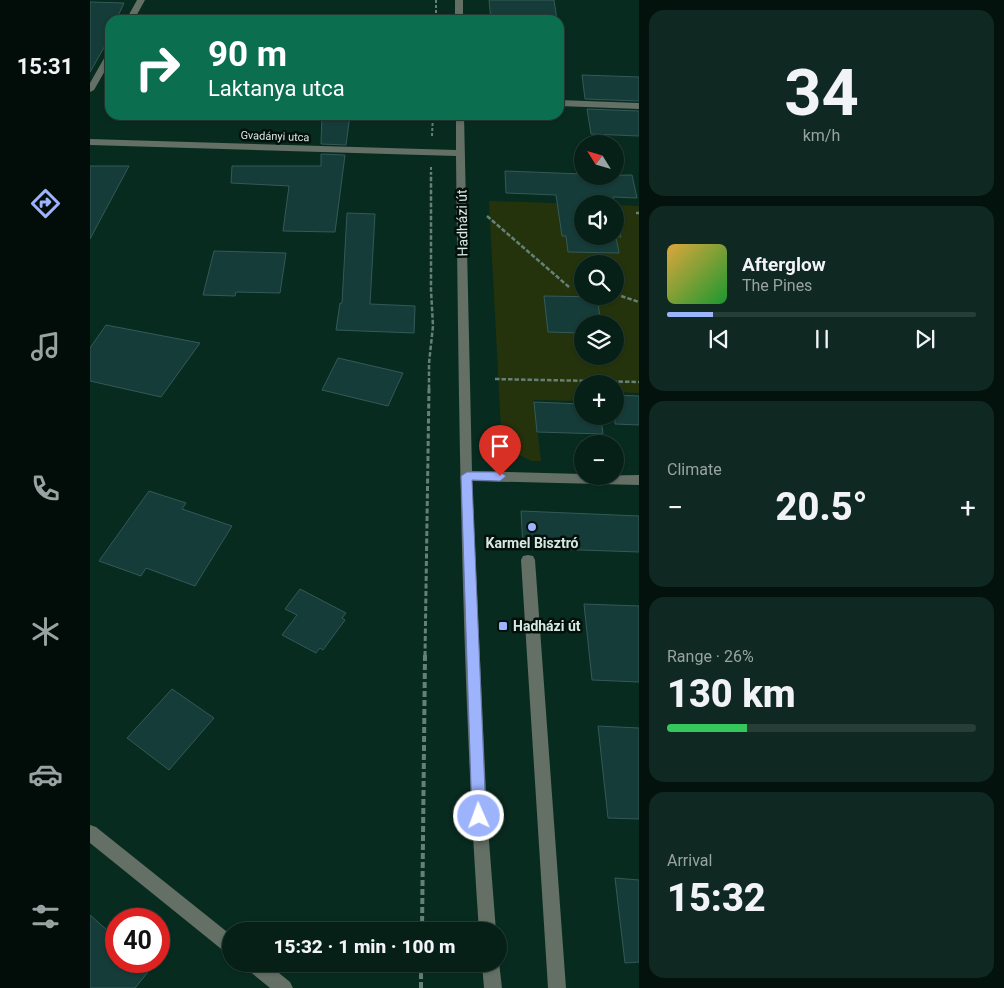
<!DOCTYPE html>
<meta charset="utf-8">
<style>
:root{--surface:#062018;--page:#0f2821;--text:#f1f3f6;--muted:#98a3a2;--line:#273e37;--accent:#9db4fd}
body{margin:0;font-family:Roboto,sans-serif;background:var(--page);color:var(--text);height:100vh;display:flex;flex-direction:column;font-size:19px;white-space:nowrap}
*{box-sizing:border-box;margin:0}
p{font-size:16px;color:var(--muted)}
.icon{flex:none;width:28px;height:28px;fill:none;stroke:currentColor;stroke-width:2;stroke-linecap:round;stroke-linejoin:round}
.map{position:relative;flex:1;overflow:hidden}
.drawer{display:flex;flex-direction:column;gap:10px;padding:10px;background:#03120d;width:365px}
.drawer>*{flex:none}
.guide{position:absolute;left:15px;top:15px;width:459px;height:105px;border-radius:15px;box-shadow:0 1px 4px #0004,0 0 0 1px var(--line);background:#0b6e4f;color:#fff;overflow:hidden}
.needle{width:32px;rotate:307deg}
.fabs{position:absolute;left:484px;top:135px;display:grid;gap:10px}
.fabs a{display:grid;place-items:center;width:50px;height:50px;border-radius:50%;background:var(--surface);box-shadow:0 1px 4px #0004,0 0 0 1px var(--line);font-size:25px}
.speed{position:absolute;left:15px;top:908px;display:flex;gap:10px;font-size:25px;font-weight:700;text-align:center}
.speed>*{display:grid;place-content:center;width:65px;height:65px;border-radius:50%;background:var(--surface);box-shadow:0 1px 4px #0004,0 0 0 1px var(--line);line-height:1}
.speed .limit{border:8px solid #d22;background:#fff;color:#111}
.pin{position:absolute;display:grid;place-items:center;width:42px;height:42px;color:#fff;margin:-51px -21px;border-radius:50% 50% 50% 0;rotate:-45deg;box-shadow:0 0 5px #0007}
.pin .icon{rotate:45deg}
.me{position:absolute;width:55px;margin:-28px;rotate:358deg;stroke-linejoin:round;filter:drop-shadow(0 0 4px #0008)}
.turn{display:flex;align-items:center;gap:18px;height:105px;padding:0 20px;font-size:22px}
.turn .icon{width:65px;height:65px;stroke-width:2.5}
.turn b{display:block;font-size:35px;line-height:42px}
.big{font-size:38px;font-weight:800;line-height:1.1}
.drawer .card{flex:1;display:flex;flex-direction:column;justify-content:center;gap:8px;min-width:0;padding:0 18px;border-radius:15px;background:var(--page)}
.drawer .dial{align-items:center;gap:0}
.dial b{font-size:65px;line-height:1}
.song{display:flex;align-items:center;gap:15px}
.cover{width:60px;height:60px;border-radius:8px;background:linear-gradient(135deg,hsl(40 70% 55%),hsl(130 70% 35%))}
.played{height:5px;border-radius:2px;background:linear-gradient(90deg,var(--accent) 15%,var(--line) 15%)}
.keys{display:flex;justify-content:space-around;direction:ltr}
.heat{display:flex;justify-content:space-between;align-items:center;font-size:28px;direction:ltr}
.charge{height:8px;border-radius:4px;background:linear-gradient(90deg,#34c759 26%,var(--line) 0)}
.trip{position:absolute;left:132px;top:922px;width:285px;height:50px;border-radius:25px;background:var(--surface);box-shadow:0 1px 4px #0004,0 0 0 1px var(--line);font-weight:800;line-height:50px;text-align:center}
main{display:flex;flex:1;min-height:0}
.menu{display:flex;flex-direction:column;width:90px;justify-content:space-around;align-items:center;background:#020d0a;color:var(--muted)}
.menu .icon{width:35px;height:35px}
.menu .current{color:var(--accent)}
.menu b{font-size:22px;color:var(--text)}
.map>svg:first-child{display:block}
.green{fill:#25330c;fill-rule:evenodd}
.building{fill:#153c39;stroke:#335a57}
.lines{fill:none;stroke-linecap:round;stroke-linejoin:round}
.path-far3{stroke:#658177;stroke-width:2;stroke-dasharray:3 2;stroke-linecap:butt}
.path-far2{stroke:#658177;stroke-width:2.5;stroke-dasharray:4.5 2;stroke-linecap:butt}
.path-far1{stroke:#658177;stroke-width:3;stroke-dasharray:5 2.5;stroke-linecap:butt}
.path{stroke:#658177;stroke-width:4;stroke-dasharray:6 3;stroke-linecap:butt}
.minor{fill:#646f65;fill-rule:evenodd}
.route{fill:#9db4fd;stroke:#6675a4}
.poi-dot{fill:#9db4fd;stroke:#04100b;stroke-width:2}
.labels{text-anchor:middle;stroke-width:5;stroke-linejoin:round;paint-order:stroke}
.far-street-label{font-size:11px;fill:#d6e9e1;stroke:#04100b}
.street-label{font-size:14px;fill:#d6e9e1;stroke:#04100b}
.poi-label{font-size:14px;font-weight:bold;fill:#d6e9e1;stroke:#04100b}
</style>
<main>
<nav class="menu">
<b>15:31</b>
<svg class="icon current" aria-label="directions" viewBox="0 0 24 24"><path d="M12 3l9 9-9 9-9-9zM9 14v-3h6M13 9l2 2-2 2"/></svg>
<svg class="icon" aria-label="music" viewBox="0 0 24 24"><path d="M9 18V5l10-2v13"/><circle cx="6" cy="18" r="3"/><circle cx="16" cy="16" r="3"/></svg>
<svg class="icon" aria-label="phone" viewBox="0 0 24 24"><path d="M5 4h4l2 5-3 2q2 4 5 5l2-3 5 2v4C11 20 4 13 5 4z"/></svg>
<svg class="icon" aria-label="climate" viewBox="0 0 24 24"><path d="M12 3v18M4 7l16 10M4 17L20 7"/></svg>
<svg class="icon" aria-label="car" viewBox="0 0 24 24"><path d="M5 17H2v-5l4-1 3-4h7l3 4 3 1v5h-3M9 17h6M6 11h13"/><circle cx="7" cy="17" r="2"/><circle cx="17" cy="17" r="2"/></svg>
<svg class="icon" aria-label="filters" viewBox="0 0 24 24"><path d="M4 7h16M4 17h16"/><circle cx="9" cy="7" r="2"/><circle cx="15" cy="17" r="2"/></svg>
</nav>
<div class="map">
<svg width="549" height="988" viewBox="0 0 549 988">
<rect width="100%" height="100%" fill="#082b20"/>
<path class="green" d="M399,201L492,204V236H525V205L549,206V393L525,392V384H492V401L444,400L451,461H442L412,447ZM492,264H525V296H492ZM492,324H525V356H492Z"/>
<path class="building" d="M399,0H464L467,20H401Z
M0,2L34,3L26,20H20V37L0,72Z
M492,75L549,77V101L495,99Z
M497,109L549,111V136L501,134Z
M232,115H260L256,145L231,144Z
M231,154L255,155L245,232L193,231L199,186L141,183L142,166H231Z
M0,166H39L0,239Z
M415,171L492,174V176L542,175L547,198L523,197L524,204H492V236H525V209L531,237H526L529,253L478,252L476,236H472L466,195L416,193Z
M257,213L285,214L280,304L325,306L324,333L246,330L250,303H252Z
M124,251L196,253L190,293L146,292L145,296L113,295Z
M454,296L507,297L511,324H492V333L458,332Z
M16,325L110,343L71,397L0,381V348Z
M248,358L313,373L298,406L232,390Z
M525,395L549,396V425L525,424Z
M444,402L492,404V416H511L513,434L447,432Z
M59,491L96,503L92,509L142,526L105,586L56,568L51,576L9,561Z
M431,511L549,516V552L433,548Z
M210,589L256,613L252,618L255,620L233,650L230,648L226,653L192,635L207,615L195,609Z
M494,604L549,606V682L502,680Z
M82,689L124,718L79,770L37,738Z
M508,726L549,728V819L518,818Z
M525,878L549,880V962L535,963Z
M0,915L26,938V961H67L45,988H0Z"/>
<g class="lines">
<path class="path-far3" d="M346,0V20
M342,136L343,115
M341,167V174"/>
<path class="path-far2" d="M546,213H549
M397,216L479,287
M525,294L549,302
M405,379L549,382
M339,389V363L343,326L341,290V172"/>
<path class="path-far1" d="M335,656L339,387"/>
<path class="path" d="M332,931L335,655
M331,964V988"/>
<path class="minor" d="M47,0H55L44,20H36Z
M365,0H373V20H365Z
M17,53H20V62L4,90L0,92V83Z
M469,100L549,103V109L469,106Z
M366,115H374L382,471L492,474V476L549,475V485L382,481L397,815L406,931H389C371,673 369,414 366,156L0,145V139L366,150Z
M438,555L443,556L445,560L476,988H458L431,560L433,556Z
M0,825L6,827L141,935V954L135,952L0,843Z
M409,962L412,988H394L392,964H409Z
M155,964H178L200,982L203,988H180L158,970Z"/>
</g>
<path class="route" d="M377,472H410L416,476L410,481L382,480L396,816L394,821L389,823L384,821L382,816L371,476Z"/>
<g class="poi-dot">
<circle cx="442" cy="527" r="5"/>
<rect x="408" y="621" width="10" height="10" rx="2.5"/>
</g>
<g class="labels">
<g class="far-street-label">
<text transform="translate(185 136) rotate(2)" y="4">Gvadányi utca</text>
</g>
<g class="street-label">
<text transform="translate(372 223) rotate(-91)" y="5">Hadházi út</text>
</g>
<g class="poi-label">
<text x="442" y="548">Karmel Bisztró</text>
<text x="423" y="631" text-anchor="start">Hadházi út</text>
</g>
</g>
</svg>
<div class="fabs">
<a><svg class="needle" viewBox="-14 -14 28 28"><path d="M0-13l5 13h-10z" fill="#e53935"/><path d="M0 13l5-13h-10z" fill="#98a3a2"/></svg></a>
<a><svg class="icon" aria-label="sound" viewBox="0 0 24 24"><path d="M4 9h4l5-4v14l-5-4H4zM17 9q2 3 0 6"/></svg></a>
<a><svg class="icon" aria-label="search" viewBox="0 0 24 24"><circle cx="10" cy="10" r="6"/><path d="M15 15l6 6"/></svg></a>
<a><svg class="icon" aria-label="layers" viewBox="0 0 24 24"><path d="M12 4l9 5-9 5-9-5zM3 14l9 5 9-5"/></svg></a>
<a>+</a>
<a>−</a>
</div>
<div class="speed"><div class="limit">40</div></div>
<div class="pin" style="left:410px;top:476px;background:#d93025"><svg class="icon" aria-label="arrive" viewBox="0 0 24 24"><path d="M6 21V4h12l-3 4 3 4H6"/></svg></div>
<svg class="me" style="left:389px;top:816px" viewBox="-20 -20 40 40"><circle r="17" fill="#9db4fd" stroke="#fff" stroke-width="3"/><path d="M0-11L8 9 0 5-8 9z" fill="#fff"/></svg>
<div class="trip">15:32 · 1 min · 100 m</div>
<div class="guide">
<div class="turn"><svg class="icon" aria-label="right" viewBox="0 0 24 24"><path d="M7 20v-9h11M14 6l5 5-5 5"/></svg><div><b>90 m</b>Laktanya utca</div></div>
</div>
</div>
<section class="drawer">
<div class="card dial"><b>34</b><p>km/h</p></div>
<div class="card">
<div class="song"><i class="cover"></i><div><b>Afterglow</b><p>The Pines</p></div></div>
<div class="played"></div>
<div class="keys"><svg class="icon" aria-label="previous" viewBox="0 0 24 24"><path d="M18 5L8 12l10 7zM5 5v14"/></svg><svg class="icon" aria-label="pause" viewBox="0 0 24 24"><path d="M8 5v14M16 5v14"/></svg><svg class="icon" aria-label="next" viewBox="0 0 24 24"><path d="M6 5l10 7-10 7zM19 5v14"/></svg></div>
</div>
<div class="card"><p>Climate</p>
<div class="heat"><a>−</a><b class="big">20.5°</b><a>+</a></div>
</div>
<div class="card"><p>Range · 26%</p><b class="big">130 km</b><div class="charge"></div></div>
<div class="card"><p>Arrival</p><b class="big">15:32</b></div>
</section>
</main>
